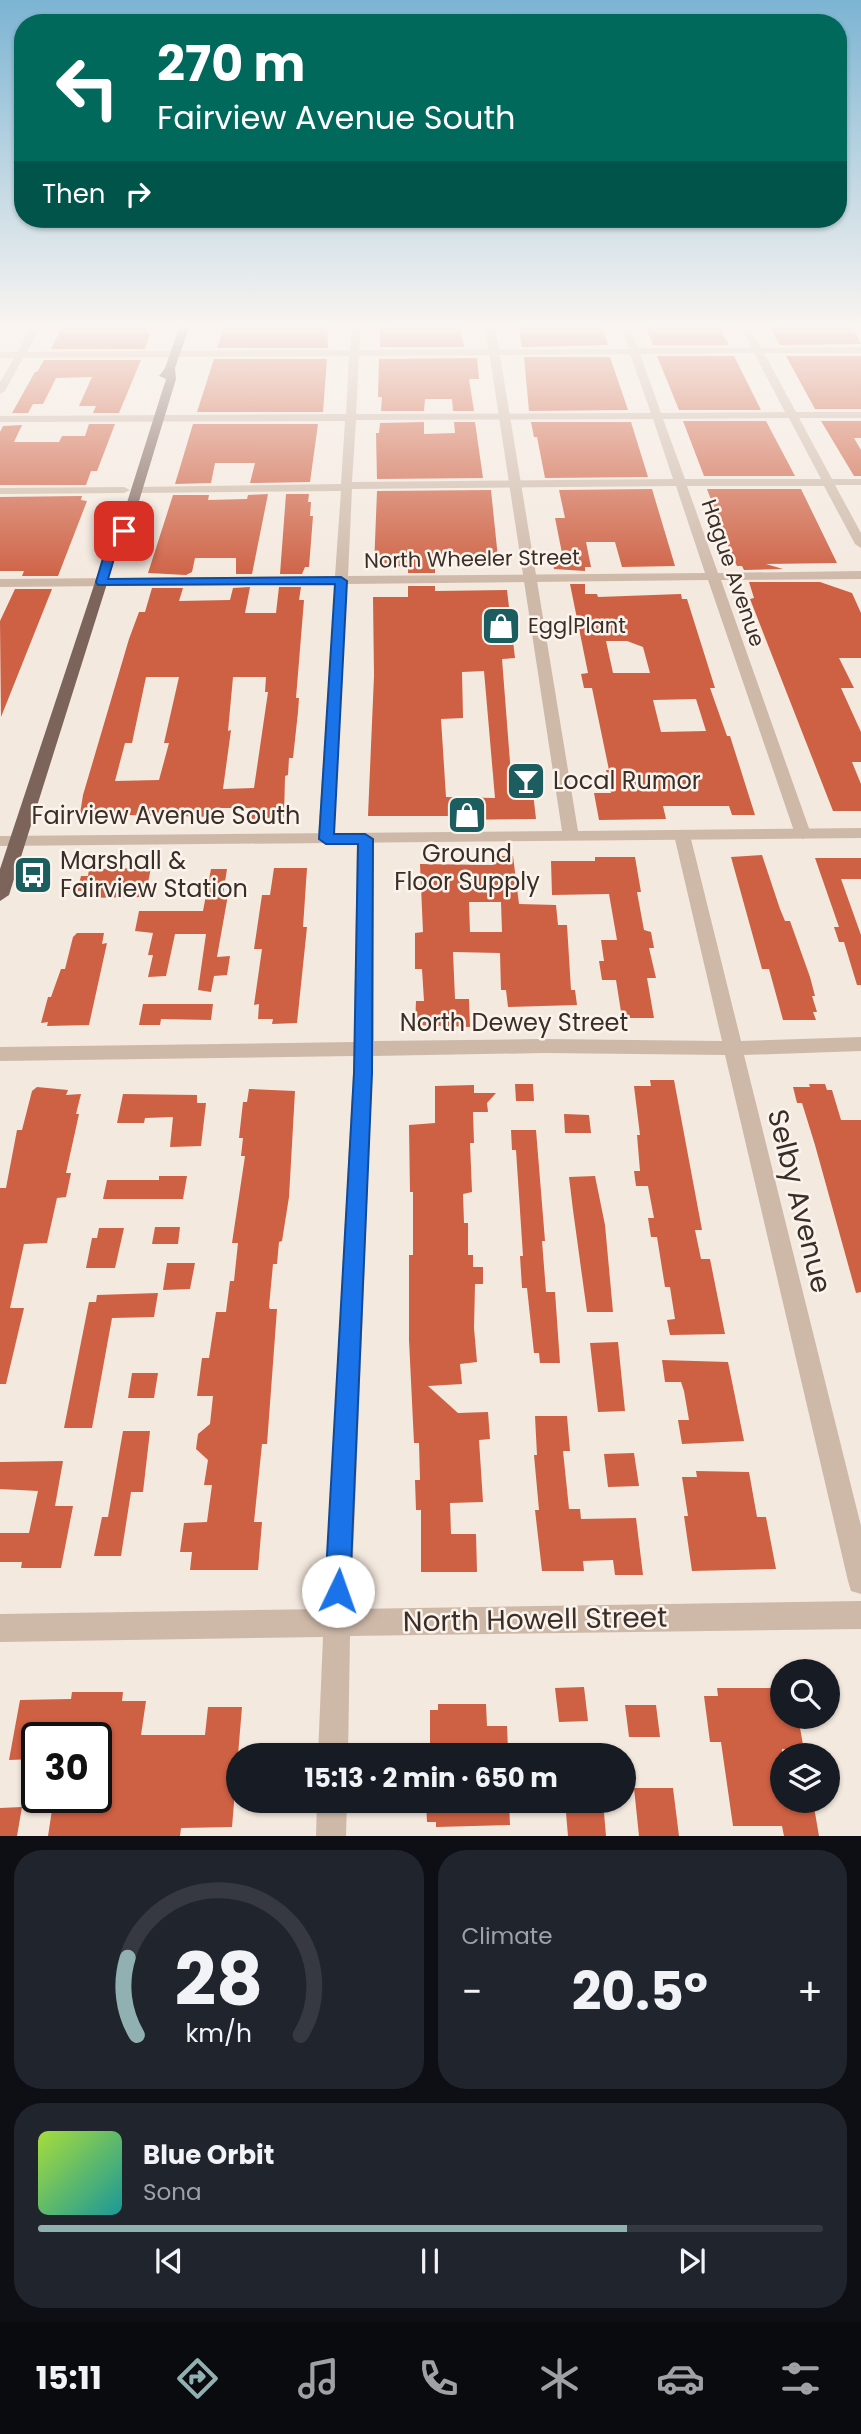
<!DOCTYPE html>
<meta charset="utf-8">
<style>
:root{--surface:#171b24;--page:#20242c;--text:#f1f3f6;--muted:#9ea1a6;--line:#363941;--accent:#91b0b2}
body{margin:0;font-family:Poppins,sans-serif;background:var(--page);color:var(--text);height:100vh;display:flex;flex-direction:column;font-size:26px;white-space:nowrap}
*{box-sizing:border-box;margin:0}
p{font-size:23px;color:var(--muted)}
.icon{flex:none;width:38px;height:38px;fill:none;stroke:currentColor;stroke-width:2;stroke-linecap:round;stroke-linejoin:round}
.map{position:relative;height:1836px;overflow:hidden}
.drawer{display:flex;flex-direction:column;gap:14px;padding:14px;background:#0d0f14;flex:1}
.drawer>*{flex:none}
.banner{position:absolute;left:14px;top:14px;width:833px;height:214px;border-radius:28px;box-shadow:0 2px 5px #0004;background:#00695c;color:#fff;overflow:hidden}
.tools{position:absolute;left:770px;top:1659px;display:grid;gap:14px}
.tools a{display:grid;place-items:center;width:70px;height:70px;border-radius:50%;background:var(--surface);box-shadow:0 2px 5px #0004;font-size:35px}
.speed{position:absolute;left:21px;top:1722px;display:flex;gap:14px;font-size:35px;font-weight:700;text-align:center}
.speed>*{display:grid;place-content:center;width:91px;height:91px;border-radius:50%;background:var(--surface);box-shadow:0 2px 5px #0004;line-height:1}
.speed .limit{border:4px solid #111;border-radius:10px;background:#fff;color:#111}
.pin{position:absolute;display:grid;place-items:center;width:60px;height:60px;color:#fff;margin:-30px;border-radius:14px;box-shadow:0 4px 10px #0006}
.me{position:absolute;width:77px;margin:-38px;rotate:3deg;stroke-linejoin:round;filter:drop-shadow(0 0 5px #0008)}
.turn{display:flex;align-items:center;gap:24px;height:147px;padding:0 28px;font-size:32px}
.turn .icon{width:91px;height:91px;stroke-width:2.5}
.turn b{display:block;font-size:49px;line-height:60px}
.then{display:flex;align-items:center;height:66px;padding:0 28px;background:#0003;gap:14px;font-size:26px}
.big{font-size:52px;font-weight:700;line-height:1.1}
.drawer .tile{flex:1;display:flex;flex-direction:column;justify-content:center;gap:10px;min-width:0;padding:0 24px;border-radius:28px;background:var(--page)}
.drawer .dial{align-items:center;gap:0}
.dial svg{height:182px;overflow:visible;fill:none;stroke:var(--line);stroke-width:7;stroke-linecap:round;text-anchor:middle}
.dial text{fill:var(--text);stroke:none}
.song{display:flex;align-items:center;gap:21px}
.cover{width:84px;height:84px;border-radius:10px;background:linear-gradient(135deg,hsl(80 70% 55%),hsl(180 70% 35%))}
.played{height:7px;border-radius:4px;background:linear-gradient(90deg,var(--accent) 75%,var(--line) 75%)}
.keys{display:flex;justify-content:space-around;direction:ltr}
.heat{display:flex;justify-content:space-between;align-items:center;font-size:38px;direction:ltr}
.drawer .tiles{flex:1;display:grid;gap:14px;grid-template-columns:1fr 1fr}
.tile:last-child{grid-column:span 2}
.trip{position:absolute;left:226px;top:1743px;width:410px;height:70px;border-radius:35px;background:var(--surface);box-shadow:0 2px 5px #0004;font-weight:700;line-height:70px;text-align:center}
.menu{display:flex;height:112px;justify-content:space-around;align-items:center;background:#090b0e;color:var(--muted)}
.menu .icon{width:49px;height:49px}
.menu .on{color:var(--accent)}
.menu b{font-size:32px;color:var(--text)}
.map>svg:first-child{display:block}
.building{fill:#ce6043;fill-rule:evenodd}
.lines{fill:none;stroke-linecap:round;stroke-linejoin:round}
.minor{fill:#ceb9a9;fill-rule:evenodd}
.tertiary{fill:#ceb9a9;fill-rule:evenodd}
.primary{fill:#7d645a;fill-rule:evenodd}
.route{fill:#1a73e8;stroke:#114b97;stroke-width:2}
.labels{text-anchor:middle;stroke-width:5;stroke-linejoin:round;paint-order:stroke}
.far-street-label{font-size:21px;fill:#3b2e29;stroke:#fbf4ec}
.far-poi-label{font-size:21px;fill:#3b2e29;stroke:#fbf4ec;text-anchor:start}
.poi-label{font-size:24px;fill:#3b2e29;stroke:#fbf4ec;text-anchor:start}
.street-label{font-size:24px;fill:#3b2e29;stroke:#fbf4ec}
.near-street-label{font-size:28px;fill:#3b2e29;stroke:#fbf4ec}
</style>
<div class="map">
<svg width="861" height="1836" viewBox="0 0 861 1836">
<rect width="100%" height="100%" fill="#f4e9df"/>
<path class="building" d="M225,325H267L266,327L327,325L328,348H217Z
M411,325H459L464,347H380V328L411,327Z
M518,325H602L608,345L522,347Z
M645,325H718L729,345H653Z
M852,325L861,344L780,345L769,326Z
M149,326L146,333H150L145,349H51L62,327Z
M657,356H734L761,410H679Z
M786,356H861V409H815Z
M524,357H610L628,410L529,411Z
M477,358L479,379H469L474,411H453L452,399H425L424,411H381L382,397H378L379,359Z
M214,359H327L323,412H197Z
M44,360H141L119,413H93L96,406H79L92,377L56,378L43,404H33L28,413H12L35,372H37Z
M683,421H766L795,476H704Z
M821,421H861V438H854L861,450V476H854Z
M424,422V434L455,433L454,422H475L483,478L377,479L376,433H379L380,423Z
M531,422H631L648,477L545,478L537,437H534Z
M89,424H115L97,471H91L86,485H0V432L3,426L22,425L14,442H59L62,436H85Z
M193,424H318L310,482L250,483L255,463H215L211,483L175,484Z
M652,489L675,566L622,567L615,542H586L591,567H585V571L554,569L551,553H562L555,518H565L559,490Z
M707,489H801L837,563L766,564L783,569L744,570L742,566H737L731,553Z
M491,490L498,558L435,559V573H408V566L374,567L377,491Z
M268,494L252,574H236V558H195L192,572L186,575L148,573L173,495H209L208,500L247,499L248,495Z
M286,494H309L308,502H311L310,516H313L309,567H305L302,574H280Z
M82,496L81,500L87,501L58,576H22L24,571H0V497Z
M749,582H820L852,593L861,613V658H839L854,688H841L861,732V762H852L861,784V811H833L750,599L754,598Z
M570,584H585V594H597L598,597L681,594L682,599H687L715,688H710L727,736H730L755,815H732L729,806H663L666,819L599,820L594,793H611L606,770H609L592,688H584L581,674L588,673ZM606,641H627L643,647L650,673H613ZM696,699L706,731L661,732L653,700Z
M408,586H435V591L507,590L515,658L502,659L511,775H531L536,819L456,820V816H368L374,676L373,597H408ZM484,671L495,798L446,797L441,719L463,718L462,672Z
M250,587L245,613H276L279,587H301L299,600H304L296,698H299L298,712L293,758H289L288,775L285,776L284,817L251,819V808H217L216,817L80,814L83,795L129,639L139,612H145L152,588H183L179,601L230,600L233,588ZM146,677H179L164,743H169L159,780L115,781L125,743H132ZM233,677H266L265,692H268L254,788L223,789L231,730L228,731Z
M15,589H52L1,717L0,621Z
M762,855L780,909L785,921H790L810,977L815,996H812L817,1012H813L816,1020H783L769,969H762L731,857Z
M493,856H513L519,904L556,905L558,925H567L571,990H575L577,1005L508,1007L506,990H501L500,953L453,952L455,999H469L470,1027L415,1025L416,1001H424L422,969H415V933L423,932L420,864L493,865ZM469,902H501L502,932H470Z
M595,857H635L641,892H637L644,930L651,932L654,948H649L656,978H647L654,1018H622L616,980H602L599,961H604L601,940H617L609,894L552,895L551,861H595Z
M815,858H861V879H841L861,935V985H857L844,942H839L834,927H839Z
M151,868L145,897L82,898L84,891H77L81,876H88L89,869Z
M274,868H307L303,927H307L297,1023L272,1024L273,1019H258L259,1004L254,1005L262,949H254L262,895H270Z
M211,869H227L223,895H228L217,957L230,956L227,975L214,976L211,992L198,990L206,934H175L166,976L148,977L153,955H148L153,933L135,931L139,911H203Z
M77,933H104L102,944L107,943L89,1025L47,1026L48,1022L41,1023L48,997H51L61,969H65L73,937Z
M143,1004H213L211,1020L161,1019L160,1025H139Z
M650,1080H674L702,1230H695L701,1259H710L725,1334L670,1335L667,1320L675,1319L670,1287H665L657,1237H651L648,1218H654L648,1186H636L634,1171H640L637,1135H640L634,1086H651Z
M515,1084H533L534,1101H516Z
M809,1084H825L827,1090H832L841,1120H861V1292L856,1293L815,1145L802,1103H797L793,1087H810Z
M474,1085V1093H496L487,1103L488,1112H473L474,1143H470L472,1192L463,1194L464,1223H468V1255H473V1267H483V1284H475L474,1328L477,1362L460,1364L462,1384L428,1386L458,1413L488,1412L490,1439L479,1440L483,1502L450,1503L451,1534H476L477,1572H421V1510H416L415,1480H420L419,1443H414L409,1340V1255H413V1192H410L409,1125L435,1123V1086Z
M37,1087L68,1090L66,1095L81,1094L76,1114H79L66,1173H71L66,1197L57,1198L47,1243L24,1244L10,1308H24L6,1384H0V1188H6L17,1130H22L32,1091Z
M249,1089L295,1091L289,1197L282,1241L279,1242L277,1264H273L269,1307L270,1309H277L267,1444H262L254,1522H262L258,1570H190L192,1552H180L184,1523L207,1522L212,1485H204L208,1460L196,1449L198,1434L210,1424L213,1396H197L202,1358H209L216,1312H226L230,1281H234L238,1243H232L245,1156H241L243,1138H239L243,1102H247Z
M123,1094L197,1095V1103H206L201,1146L170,1147L173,1117L145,1118L144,1123H117Z
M564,1114L589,1115L591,1133H565Z
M511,1130H536L545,1241H542L546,1292H555L560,1363H540L539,1353H534L527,1288H522L520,1256H523L516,1150H512Z
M159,1176H187L183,1199H103L107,1180H159Z
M595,1176L605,1225L613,1312H587L573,1210L569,1177Z
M155,1227H180L178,1244H152Z
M99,1228H124L115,1268H86L92,1238H97Z
M167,1263H195L190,1289L163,1290Z
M158,1293L154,1317L112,1318L92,1428H64L89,1302H96L97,1295Z
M618,1342L625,1411L598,1412L590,1343Z
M662,1360L728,1362L744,1441L682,1444L678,1420H689L684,1391L681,1382H665Z
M132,1373H158L154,1398H128Z
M535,1416H567L570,1451H563L569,1509H580L581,1519L636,1518L643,1575H615L613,1560L583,1561L584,1571H542L535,1510H539L534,1455H537Z
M123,1431H150L143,1492H131L121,1556H94L102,1517H108Z
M634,1453L639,1486L608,1487L604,1454Z
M63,1461L55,1506H73L61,1568H21L22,1562H0V1533H29L38,1491L0,1489V1462Z
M696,1471L749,1472L757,1517H766L776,1569L692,1571L684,1516H688L682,1477H697Z
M584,1687L588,1721L559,1722L555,1688Z
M717,1688H782V1717H798L804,1750L782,1749V1801H813L819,1836H784L782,1826H733L721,1742H710L704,1696H718Z
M72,1692H123L122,1701H146L141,1735H205L208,1707H242L232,1827L181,1828L180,1836H48L54,1797H96V1738H37L34,1759L9,1760L20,1700L71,1699Z
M438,1704H486L487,1726H507L508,1750L438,1751V1746L430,1745V1710H438Z
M625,1705H656L660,1737H629Z
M634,1788H673L679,1836H639Z
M426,1801H509L510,1825L436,1827V1822H427Z
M565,1801H603L606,1836H568Z
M22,1807L17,1836H0V1808Z"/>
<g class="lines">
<path class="minor" d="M33,325H42L27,352L350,350L352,325H361L359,350L629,349L621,325H629L638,348H751L740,325H748L761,348L861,347V353H764L796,412H861V418H799L832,479H861V485H835L861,533V548L855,544L824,486H687L718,573L861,571V579L721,580L811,834L803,839L795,834L708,580L347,584L334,839L332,843H320L318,839L335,584L0,587V579L335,576L341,491L137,493L131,490L137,487L341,484L345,421L0,422V416L346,414L349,356L23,358L5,391L0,394V382L14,358H0V352H17ZM754,353L785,412L661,413L640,354ZM630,354L651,413L356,414L359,356ZM789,418L821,479H685L663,419ZM653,419L673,479L352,482L356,420ZM676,486L705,573L348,576L352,489Z
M0,488L124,487L130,490L124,493L0,494Z
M682,830L690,835L741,1041L861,1037V1051L744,1055L861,1526V1594L851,1591L848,1581L725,1055L544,1053L373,1056L351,1609L861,1601V1629L350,1636L348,1755H318L323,1637L0,1642V1614L324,1609L354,1056L0,1061V1047L354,1042L357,839L365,834L373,839L374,1041L544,1039L722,1041L674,835Z
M317,1801H347L346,1836H316Z"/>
<path class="tertiary" d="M485,325H495L578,831L861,828V838L0,846V836L562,831Z"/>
<path class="primary" d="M180,325H190L175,368L176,379L130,531L116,555L9,895L0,901V869L104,555L118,531L166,379L159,376L165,368Z"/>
</g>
<linearGradient id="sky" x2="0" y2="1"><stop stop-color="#7cb4d3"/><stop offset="0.56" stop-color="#faf5f1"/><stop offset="1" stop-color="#faf5f1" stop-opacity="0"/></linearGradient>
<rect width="861" height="582" fill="url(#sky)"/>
<path class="route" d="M124,528L129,531L115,555L108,579L341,577L347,581L334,834H365L373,839L372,1073L350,1591L346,1600L338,1603L329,1600L325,1591L354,1073L358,844H326L319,839L335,584L98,585L96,582L104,555L120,529Z"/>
<defs>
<g id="shop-square" transform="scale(2.0125)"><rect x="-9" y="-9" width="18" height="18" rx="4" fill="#1c5d5f" stroke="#fbf4ec"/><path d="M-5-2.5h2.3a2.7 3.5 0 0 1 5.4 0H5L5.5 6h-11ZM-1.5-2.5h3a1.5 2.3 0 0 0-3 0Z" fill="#fff"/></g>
<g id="bar-square" transform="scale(2.0125)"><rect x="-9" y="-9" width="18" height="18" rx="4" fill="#1c5d5f" stroke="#fbf4ec"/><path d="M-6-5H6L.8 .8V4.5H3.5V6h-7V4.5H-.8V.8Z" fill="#fff"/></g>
<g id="bus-square" transform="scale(2.0125)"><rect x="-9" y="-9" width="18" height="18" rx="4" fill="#1c5d5f" stroke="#fbf4ec"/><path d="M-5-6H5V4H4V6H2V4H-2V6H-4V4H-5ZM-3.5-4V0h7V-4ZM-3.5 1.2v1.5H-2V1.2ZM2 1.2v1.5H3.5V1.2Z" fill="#fff"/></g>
</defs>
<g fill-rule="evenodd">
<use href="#shop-square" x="501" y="626"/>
<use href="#bar-square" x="526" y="781"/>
<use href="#shop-square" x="467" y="815"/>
<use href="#bus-square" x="33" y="875"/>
</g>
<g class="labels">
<g class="far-street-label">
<text transform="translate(472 559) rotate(-1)" y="7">North Wheeler Street</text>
<text transform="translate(733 573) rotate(71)" y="7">Hague Avenue</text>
</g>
<g class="far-poi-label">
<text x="528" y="633">Egg|Plant</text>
</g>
<g class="poi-label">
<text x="553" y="789">Local Rumor</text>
<text x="467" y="862" text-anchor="middle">Ground<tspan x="467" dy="28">Floor Supply</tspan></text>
<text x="60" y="869">Marshall &amp;<tspan x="60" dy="28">Fairview Station</tspan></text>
</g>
<g class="street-label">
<text x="166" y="824">Fairview Avenue South</text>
<text x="514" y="1031">North Dewey Street</text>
</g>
<g class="near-street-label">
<text transform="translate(800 1201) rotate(76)" y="10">Selby Avenue</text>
<text transform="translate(535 1619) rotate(-1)" y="10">North Howell Street</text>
</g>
</g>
</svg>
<div class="tools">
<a><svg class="icon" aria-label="search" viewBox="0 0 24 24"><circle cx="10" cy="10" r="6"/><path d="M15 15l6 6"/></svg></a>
<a><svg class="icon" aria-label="layers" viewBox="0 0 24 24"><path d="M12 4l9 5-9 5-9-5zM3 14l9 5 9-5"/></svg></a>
</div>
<div class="speed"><div class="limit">30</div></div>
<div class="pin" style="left:124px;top:531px;background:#d93025"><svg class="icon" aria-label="arrive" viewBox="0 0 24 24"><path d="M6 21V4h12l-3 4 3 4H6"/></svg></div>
<svg class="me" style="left:338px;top:1591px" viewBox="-20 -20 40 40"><circle r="19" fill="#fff"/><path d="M0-13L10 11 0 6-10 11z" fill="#1a73e8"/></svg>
<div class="trip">15:13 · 2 min · 650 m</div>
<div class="banner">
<div class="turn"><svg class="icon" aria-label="left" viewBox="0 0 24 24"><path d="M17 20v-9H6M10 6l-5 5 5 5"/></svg><div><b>270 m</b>Fairview Avenue South</div></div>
<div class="then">Then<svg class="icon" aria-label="right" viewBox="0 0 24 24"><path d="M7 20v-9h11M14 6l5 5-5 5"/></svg></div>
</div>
</div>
<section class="drawer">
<div class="tiles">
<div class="tile dial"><svg viewBox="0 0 100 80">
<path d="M14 69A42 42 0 1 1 86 69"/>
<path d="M14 69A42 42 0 0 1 10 35" stroke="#91b0b2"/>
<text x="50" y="56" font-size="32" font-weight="700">28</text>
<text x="50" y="72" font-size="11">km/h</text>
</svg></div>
<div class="tile"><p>Climate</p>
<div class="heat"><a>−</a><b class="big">20.5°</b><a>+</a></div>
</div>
<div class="tile">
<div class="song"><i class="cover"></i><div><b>Blue Orbit</b><p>Sona</p></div></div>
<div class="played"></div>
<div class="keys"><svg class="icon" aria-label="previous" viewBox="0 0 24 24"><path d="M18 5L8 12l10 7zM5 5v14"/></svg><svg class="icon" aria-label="pause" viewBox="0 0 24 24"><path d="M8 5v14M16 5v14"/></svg><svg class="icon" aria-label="next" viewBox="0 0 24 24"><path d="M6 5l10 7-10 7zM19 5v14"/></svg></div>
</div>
</div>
</section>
<nav class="menu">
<b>15:11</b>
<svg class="icon on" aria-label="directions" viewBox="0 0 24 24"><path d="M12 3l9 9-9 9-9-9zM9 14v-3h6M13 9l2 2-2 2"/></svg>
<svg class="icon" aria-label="music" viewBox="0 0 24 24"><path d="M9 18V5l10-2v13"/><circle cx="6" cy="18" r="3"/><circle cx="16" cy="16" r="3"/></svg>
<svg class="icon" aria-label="phone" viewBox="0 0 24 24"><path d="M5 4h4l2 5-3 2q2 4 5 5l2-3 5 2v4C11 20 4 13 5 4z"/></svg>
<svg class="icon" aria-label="climate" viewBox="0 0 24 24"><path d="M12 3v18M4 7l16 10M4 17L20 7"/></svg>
<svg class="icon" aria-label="car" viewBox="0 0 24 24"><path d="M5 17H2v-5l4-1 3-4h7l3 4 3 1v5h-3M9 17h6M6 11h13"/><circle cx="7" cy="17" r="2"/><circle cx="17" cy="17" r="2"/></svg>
<svg class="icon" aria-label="filters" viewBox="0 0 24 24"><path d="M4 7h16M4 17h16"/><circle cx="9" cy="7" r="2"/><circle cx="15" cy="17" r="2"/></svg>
</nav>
